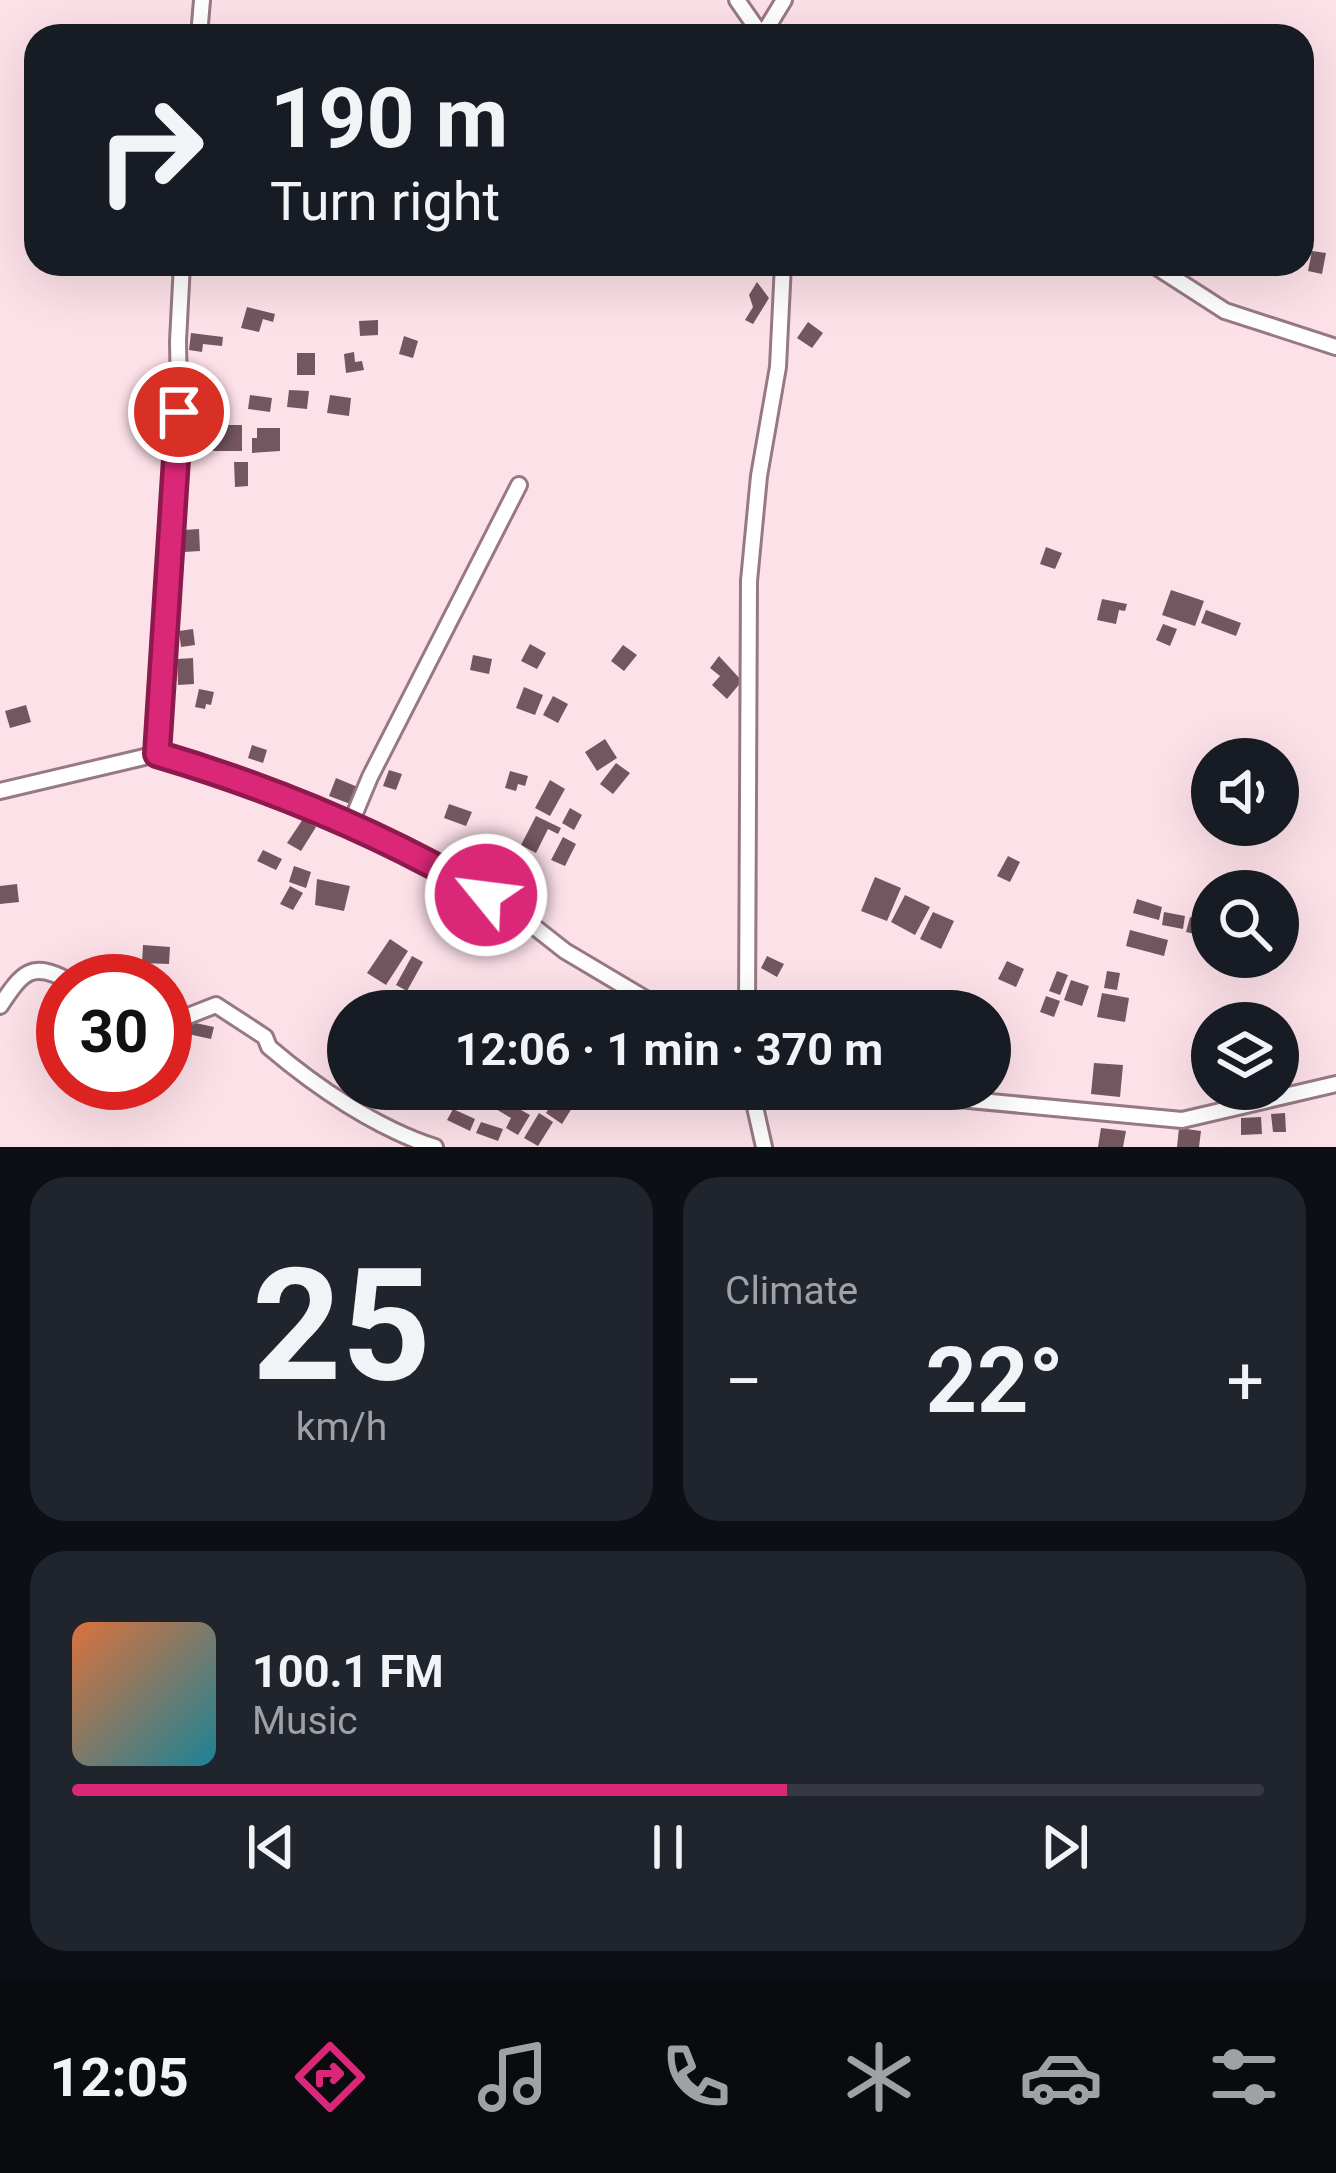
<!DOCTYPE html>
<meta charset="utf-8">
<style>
:root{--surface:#171b24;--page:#20242c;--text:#f1f3f6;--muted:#9ea1a6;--line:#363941;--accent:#db2777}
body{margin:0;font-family:Roboto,sans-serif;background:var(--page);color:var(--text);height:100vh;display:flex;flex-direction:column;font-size:45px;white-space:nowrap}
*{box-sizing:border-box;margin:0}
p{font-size:39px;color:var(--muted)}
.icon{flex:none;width:66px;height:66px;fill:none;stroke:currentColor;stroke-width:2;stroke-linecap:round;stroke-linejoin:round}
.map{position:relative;height:1147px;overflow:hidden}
.drawer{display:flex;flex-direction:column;gap:30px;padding:30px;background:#0d0f14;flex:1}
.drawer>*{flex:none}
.hud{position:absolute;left:24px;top:24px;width:1290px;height:252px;border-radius:36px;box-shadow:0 12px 48px #0002;background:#171b24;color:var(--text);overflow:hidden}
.fabs{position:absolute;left:1191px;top:738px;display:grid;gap:24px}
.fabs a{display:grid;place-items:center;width:108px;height:108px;border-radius:50%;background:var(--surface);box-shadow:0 12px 48px #0002;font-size:60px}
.speed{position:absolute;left:36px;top:954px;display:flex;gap:24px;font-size:60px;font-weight:700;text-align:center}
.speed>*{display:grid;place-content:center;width:156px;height:156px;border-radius:50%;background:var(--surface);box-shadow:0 12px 48px #0002;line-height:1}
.speed .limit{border:18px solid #d22;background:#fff;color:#111}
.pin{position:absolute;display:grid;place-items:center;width:102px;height:102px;color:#fff;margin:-51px;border:6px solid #fff;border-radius:50%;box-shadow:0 3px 12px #0007}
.me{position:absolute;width:132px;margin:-66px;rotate:299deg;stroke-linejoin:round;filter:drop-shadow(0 0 9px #0008)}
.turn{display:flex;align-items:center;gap:42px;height:252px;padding:0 48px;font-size:54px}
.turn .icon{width:156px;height:156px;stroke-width:2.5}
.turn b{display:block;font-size:84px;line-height:102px}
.big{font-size:90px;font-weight:700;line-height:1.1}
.drawer .widget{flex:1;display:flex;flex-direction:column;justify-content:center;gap:18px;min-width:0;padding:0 42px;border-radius:36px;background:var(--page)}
.drawer .dial{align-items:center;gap:0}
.dial b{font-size:156px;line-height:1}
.song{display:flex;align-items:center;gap:36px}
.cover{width:144px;height:144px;border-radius:18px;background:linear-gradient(135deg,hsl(20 70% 55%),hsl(190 70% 35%))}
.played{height:12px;border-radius:6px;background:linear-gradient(90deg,var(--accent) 60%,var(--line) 60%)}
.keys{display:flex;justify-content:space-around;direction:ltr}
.heat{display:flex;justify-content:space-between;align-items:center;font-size:66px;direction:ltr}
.drawer .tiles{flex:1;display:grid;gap:30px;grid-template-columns:1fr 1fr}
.widget:last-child{grid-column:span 2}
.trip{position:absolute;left:327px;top:990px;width:684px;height:120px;border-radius:60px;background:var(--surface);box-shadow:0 12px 48px #0002;font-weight:700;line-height:120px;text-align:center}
.menu{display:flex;height:192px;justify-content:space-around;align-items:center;background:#090b0e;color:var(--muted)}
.menu .icon{width:84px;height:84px}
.menu .active{color:var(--accent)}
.menu b{font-size:54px;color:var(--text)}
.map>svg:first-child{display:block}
.building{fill:#73565f}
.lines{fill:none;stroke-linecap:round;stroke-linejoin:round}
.minor-casing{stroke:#987983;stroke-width:20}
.minor{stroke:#fff;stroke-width:14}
.route-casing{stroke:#8e194d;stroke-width:30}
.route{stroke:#db2777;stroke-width:21}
</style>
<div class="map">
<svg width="1336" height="1147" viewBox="0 0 1336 1147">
<rect width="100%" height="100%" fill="#fde1e9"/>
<path class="building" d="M1312,251L1326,253L1322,274L1308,271Z
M757,282L769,298L753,324L745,320L753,307L749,295Z
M247,307L275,314L273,322L263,319L259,332L241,328Z
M378,320V335L360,336L359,321Z
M808,322L823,333L812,348L797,338Z
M191,333L223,337L222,346L203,344L202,352L189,350Z
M404,336L418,341L413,358L399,354Z
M354,352L355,362L362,361L364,370L346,373L344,354Z
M297,353H315V375H297Z
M196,376L213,377L212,402L195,401Z
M289,390L309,391L307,409L287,407Z
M250,395L272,398L270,412L248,409Z
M330,395L351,398L349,416L327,413Z
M186,419L205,421L202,449L183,447Z
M218,425H242V451H213Z
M257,428H280V451L252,453V438H257Z
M234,462H248V486L235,487Z
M199,529L200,551L184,552L183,530Z
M1046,547L1062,553L1055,569L1040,564Z
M1171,590L1204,601L1195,626L1162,615Z
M1102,599L1127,604L1125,611L1119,610L1116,624L1097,620Z
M1206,610L1241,623L1236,636L1201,623Z
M1163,624L1177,629L1170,646L1156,640Z
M193,629L195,645L181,647L179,631Z
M530,644L546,653L537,669L521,661Z
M623,645L637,655L624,671L611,661Z
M473,655L492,659L489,674L470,670Z
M719,656L742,681L727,699L712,685L720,676L710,668Z
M193,658L194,684L178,685L177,659Z
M524,687L543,695L535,715L516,708Z
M199,689L214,692L211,705L206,704L205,709L195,707Z
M553,696L568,704L558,723L543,715Z
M26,705L31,722L10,728L5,711Z
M605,739L617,758L597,771L585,752Z
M252,745L267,750L263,763L248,758Z
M616,763L630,773L613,794L600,784Z
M389,770L402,774L396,790L383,786Z
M510,771L528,776L525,786L518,784L516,791L505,788Z
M336,778L360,788L353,805L329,796Z
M550,780L565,789L550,816L535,808Z
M449,804L472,812L466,826L444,818Z
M570,808L582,815L574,830L562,823Z
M536,816L561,828L558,834L548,829L536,853L521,845Z
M303,819L316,827L301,851L287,843Z
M563,837L576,844L565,866L551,860Z
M263,850L282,859L276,870L257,861Z
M453,852L470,862L464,872L447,862Z
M1008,856L1020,862L1010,882L997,876Z
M508,860L530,870L524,884L502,874Z
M294,866L311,872L306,888L289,882Z
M875,877L901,888L887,921L861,911Z
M317,879L350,886L344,911L315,905Z
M17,884L19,902L0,904V886Z
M290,886L303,893L293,910L280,904Z
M905,895L930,907L915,935L891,922Z
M1137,899L1162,907L1159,920L1133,913Z
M933,912L954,921L941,949L920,939Z
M1164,912L1185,916L1183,929L1162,925Z
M1190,917L1212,922V938L1186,932Z
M1130,930L1168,940L1164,956L1126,946Z
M390,939L408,951L386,985L367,973Z
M143,945L170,947L169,964L142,963Z
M412,956L423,962L407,991L396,985Z
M767,956L784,964L777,977L761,968Z
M1007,961L1024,969L1016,987L998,979Z
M1057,971L1068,975L1060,995L1049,991Z
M1107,971L1120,973L1117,990L1104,988Z
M1071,980L1089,986L1082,1006L1064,1000Z
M1102,993L1129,998L1125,1022L1097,1017Z
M1046,996L1060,1001L1054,1017L1040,1012Z
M191,1022L214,1027L211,1039L188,1034Z
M337,1031L348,1038L344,1055L328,1046Z
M1094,1063L1123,1065L1120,1097L1091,1094Z
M496,1096L530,1115L518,1135L506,1128L511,1118L491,1106Z
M556,1097L572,1108L562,1124L546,1113Z
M453,1109L475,1119L470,1131L447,1120Z
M539,1113L553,1122L538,1146L524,1138Z
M1285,1113L1286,1132H1273L1271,1114Z
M1261,1117L1262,1134L1241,1135V1118Z
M481,1122L503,1129L498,1141L476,1133Z
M1101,1128L1126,1131L1123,1147H1098Z
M1179,1128L1201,1131L1199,1147H1177Z"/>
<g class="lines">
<g class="minor-casing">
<path id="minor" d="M737,0L762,36
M199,36L202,0
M762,36L784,0
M1152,264L1225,311L1336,347
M157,754L180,451L178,341L182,264
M0,791L157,754L237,778L341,820L454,876L518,914L565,951L666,1011
M350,825L370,777L519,485
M0,1006C22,973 31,960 69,981
M747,1011L749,581L759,476L778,367L783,264
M165,1025L216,1005L265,1037L269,1047C316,1087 376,1128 435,1147
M751,1089L764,1147
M852,1089L1182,1120L1336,1084"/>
</g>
<use href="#minor" class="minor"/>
</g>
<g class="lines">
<g class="route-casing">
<path id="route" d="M179,412L157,754C272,788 383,834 486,895"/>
</g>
<use href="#route" class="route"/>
</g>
</svg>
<div class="fabs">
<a><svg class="icon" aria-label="sound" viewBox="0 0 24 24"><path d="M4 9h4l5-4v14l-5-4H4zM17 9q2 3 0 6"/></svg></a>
<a><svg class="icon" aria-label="search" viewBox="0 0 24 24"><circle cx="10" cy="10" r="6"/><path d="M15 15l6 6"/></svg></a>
<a><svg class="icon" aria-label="layers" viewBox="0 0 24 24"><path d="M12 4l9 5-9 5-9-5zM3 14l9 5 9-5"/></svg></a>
</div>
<div class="speed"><div class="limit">30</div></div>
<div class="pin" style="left:179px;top:412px;background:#d93025"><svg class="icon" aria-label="arrive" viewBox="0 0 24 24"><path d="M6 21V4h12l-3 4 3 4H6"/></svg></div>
<svg class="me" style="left:486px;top:895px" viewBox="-20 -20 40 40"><circle r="17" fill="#db2777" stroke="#fff" stroke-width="3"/><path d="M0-11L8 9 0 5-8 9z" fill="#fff"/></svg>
<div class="trip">12:06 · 1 min · 370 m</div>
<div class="hud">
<div class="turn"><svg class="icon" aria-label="right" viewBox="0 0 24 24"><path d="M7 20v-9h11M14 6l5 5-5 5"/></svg><div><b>190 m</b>Turn right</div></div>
</div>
</div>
<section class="drawer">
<div class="tiles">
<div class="widget dial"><b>25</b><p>km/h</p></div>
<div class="widget"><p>Climate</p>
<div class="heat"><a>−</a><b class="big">22°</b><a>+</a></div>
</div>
<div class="widget">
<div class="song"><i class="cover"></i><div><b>100.1 FM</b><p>Music</p></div></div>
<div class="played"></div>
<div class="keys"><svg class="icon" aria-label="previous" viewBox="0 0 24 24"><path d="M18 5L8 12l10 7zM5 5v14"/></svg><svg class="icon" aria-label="pause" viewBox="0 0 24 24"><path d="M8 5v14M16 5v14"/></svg><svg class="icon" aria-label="next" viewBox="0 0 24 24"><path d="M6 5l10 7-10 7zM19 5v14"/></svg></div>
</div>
</div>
</section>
<nav class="menu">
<b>12:05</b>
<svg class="icon active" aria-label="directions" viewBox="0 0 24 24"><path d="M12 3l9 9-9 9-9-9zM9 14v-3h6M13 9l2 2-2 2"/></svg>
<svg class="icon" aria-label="music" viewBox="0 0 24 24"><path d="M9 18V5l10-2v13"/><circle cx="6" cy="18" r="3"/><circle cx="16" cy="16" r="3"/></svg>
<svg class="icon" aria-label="phone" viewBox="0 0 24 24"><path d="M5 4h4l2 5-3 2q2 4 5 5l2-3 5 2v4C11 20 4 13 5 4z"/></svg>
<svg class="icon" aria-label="climate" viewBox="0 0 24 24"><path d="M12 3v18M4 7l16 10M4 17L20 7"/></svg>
<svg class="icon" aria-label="car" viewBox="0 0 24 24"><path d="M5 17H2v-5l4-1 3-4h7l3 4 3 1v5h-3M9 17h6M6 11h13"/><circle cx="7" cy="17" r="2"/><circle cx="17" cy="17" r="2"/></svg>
<svg class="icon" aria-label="filters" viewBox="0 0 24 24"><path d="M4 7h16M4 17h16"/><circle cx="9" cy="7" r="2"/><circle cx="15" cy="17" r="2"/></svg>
</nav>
